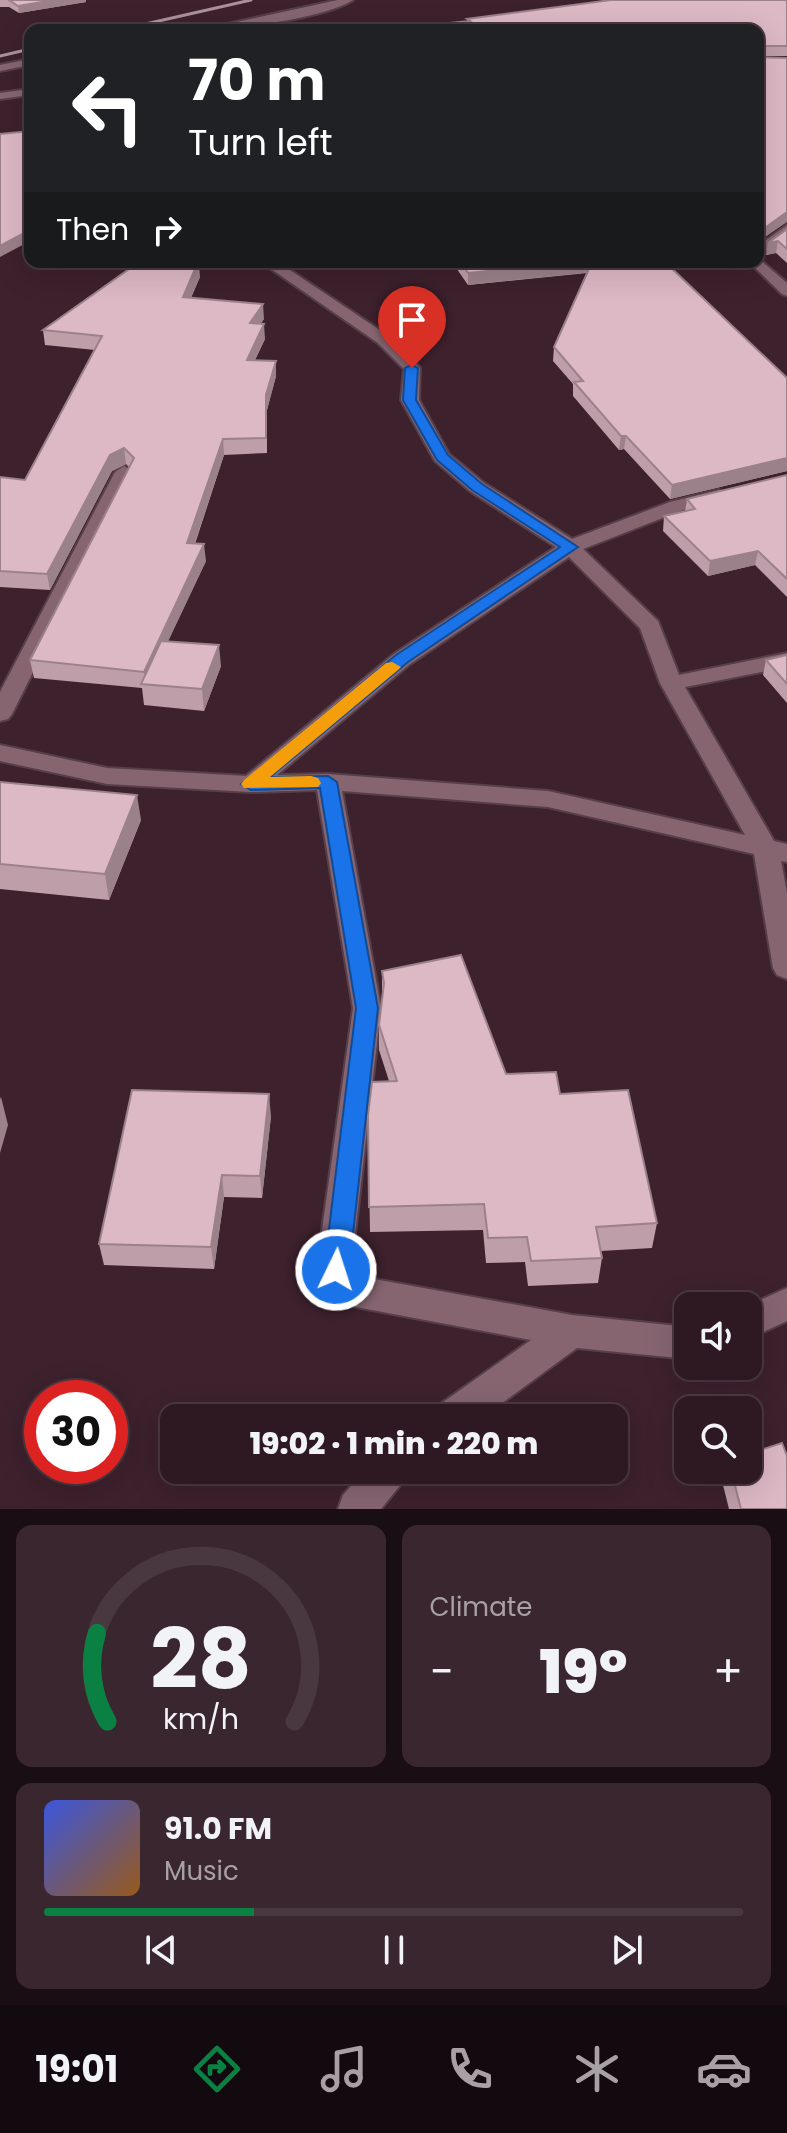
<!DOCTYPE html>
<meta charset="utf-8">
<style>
:root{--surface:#2e1922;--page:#3a262f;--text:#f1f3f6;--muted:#a7a0a5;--line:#493840;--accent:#0b8043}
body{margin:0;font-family:Poppins,sans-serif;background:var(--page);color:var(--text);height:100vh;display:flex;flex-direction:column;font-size:30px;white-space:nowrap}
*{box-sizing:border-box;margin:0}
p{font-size:26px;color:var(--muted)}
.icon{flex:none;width:44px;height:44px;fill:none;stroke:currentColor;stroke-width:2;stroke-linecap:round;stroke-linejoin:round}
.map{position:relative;height:1509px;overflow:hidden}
.panel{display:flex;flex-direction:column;gap:16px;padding:16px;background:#190e13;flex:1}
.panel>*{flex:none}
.hud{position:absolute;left:24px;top:24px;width:740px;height:244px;border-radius:16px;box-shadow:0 8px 32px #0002,0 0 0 2px var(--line);background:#202124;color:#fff;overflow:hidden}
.controls{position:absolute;left:674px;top:1292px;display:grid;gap:16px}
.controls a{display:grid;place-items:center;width:88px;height:88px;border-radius:16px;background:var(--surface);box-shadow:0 8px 32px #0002,0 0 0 2px var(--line);font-size:40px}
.speed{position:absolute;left:24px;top:1380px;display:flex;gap:16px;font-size:40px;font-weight:700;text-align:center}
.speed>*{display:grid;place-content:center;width:104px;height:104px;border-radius:50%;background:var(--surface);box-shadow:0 8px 32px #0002,0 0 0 2px var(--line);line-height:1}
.speed .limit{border:12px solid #d22;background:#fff;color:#111}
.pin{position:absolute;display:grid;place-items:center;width:68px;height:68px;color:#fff;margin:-82px -34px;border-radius:50% 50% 50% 0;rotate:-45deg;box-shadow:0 0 8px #0007}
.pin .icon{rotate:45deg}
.me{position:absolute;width:88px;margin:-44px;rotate:4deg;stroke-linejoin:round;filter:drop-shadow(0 0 6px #0008)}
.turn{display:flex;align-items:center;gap:28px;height:168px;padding:0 32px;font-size:36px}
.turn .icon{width:104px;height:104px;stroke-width:2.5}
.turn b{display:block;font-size:56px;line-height:68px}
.then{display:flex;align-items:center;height:76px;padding:0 32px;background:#0003;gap:16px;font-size:30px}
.big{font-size:60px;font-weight:800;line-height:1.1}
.panel .tile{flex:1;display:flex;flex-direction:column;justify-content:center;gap:12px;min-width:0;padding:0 28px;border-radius:16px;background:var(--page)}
.panel .dial{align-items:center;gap:0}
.dial svg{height:208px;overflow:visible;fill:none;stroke:var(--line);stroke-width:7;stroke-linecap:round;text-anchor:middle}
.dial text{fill:var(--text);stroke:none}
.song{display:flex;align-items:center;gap:24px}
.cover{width:96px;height:96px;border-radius:12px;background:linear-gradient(135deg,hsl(230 70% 55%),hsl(30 70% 35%))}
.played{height:8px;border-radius:4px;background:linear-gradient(90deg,var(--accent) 30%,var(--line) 30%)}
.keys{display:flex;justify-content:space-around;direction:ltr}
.heat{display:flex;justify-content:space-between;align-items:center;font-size:44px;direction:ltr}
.panel .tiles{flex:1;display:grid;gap:16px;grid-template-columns:1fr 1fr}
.tile:last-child{grid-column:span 2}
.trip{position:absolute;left:160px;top:1404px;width:468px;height:80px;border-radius:16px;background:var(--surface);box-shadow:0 8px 32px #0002,0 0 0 2px var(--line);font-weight:800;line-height:80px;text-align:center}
.menu{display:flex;height:128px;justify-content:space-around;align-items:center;background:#120a0e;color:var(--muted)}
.menu .icon{width:56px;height:56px}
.menu .active{color:var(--accent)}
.menu b{font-size:36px;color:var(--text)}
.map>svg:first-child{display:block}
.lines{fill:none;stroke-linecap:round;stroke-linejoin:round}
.minor-casing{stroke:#563f49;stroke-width:4}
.minor{fill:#866571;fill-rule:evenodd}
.rail{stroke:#a9929b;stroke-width:3}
.wall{fill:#be9ea9}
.shaded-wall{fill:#9b818a}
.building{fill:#ddb8c5;stroke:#9b818a;stroke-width:2}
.route{fill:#1a73e8;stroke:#114b97;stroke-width:2}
.slow{fill:#f59e0b}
</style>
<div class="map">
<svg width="787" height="1509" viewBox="0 0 787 1509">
<rect width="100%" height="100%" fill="#3d212d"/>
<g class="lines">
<g class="minor-casing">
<path id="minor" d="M338,0H353C325,18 234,30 199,30Z
M30,59V65L0,71V65Z
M30,89V95L0,99V93Z
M787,225V236L758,257V246Z
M758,258L787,283V296L782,294L749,262H758Z
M261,262H278L390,337L420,368L419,400L449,454L484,483L572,539L670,502L719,490L729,496L726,500L683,510L583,549L658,621L679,675L787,653V667L685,687L774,841L787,844V862L781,861L787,893V979L777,975L773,968L754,854L548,807L342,791L381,1008L353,1252L354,1268L363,1277L572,1315L688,1327V1359L577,1348L482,1418H434L439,1405L531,1340L356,1307C331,1297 320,1278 319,1252L353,1008L317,790L251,792L107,784L0,761V745L107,768L246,776L394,654L556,547L470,491L435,461L401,400L404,369L378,343ZM569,557L640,628L660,683L745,835L548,791L328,774L277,775L410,664Z
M124,466L133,472L12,714L8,719L0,721V692L115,472Z
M787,1288V1321L748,1339L747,1306Z
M365,1470H408L402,1483L381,1509H338L343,1495Z"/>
</g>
<use href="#minor" class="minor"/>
<path class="rail" d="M119,30L251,0
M0,56L30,49"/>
</g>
<path class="wall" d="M0,0H86V2L19,13L9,7H0Z
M787,0V56H758L467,22V19Z
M787,229V263L776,253L766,255Z
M452,262H715L671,268L787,378V471L670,499L624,449L619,450L573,396V384L553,361L554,347L587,273L468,285Z
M200,277L191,298L264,319L260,324L265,339L255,360L276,361V376L267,410V453L224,455L195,544L206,561L168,641L221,666L204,711L144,705L142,688L34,678L30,660L129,467L126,464L112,471L50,590L0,587V477L25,480L95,350L45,345L43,330Z
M787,475V597L755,565L708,576L663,531L664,516L685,512L687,499Z
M787,655V703L763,675L766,660Z
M0,782L141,820L109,900L0,889Z
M382,971L506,1074L560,1094L657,1223L652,1248L601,1251L602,1258L598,1283L528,1286L525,1262L486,1263L483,1230L370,1232L368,1115L389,1081L379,1050V1025L382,997Z
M271,1116L262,1198L224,1197L214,1269L104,1265L99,1244Z
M725,1470H748L787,1509H729L722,1481Z"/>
<path class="shaded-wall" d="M54,0H86V2L19,13L18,6Z
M787,212V222L758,242V232Z
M30,230V241L0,257V246Z
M778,241L776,253L766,255L768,243Z
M574,262H593L592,272L468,285V273Z
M660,262H715L659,270Z
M199,263L200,277L185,311L183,297Z
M263,304L264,319L251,338L250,323Z
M264,324L265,339L248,375L247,360Z
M276,361V376L267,410V453L266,395Z
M621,436H626L624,449L619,450Z
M223,439L224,455L189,560L187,543Z
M124,448L126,464L112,471L50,590L47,574L110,455Z
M787,458V471L670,499L672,485Z
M204,544L206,561L148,684H145L144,672Z
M758,551L755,565L708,576L710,561Z
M219,645L221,666L204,711L202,689Z
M137,795L141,820L109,900L105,874Z
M269,1094L271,1116L262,1198L260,1176Z
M1,1097L8,1125L0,1153V1099Z
M222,1175L224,1197L214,1269L211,1247Z"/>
<path class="building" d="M9,0H54L18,6Z
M611,0H787V46H759L758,54V30H378L470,21L467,19Z
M758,57L787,58V212L758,233Z
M30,131V230L0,246V134Z
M787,229V249L778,241L768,243Z
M139,262H198L183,297L263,304L250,323L264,324L247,360L276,361L266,395V438L223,439L187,543L204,544L144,672L30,660L134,458L124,448L110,455L47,574L0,571V477L25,480L102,336L43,330Z
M461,262H574L468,273Z
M592,262H665L787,378V458L672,485L626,436H621L574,382L583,381L554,347Z
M787,475V579L758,551L710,561L664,516L695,509L687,499Z
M161,641L219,645L202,689L141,684Z
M787,655V684L766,660Z
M0,782L137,795L105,874L0,864Z
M461,955L506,1074L556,1072L560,1094L628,1090L657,1223L596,1227L602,1258L531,1261L527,1237L488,1238L484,1204L369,1207L368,1115L372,1082L397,1081L379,1025L384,983L382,971Z
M132,1090L269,1094L260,1176L222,1175L211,1247L99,1244Z
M782,1443L787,1456V1509H741L731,1470H748V1454Z"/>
<path class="route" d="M412,365L418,368L416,400L448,455L482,484L578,547L408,662L270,777L328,776L337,782L378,1008L349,1270L345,1279L336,1282L327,1279L324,1270L356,1008L320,788L251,790L241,784L396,655L560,547L472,490L437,460L403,400L405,368Z"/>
<path class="slow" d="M392,662L401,667L398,670L270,777L311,776L318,778L321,783L318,787L244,788L241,784L244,780L386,663Z"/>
</svg>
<div class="controls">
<a><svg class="icon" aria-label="sound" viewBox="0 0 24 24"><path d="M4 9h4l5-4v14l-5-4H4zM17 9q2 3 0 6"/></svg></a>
<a><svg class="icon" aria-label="search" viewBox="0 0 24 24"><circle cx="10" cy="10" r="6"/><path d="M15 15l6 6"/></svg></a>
</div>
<div class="speed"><div class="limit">30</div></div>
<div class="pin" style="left:412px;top:368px;background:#d93025"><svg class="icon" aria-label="arrive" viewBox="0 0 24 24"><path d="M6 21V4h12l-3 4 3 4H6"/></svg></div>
<svg class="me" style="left:336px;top:1270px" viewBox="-20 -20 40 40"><circle r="17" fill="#1a73e8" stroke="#fff" stroke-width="3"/><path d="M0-11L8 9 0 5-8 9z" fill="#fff"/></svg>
<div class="trip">19:02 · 1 min · 220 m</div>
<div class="hud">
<div class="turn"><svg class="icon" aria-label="left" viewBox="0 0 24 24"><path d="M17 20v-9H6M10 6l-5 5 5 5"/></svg><div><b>70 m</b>Turn left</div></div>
<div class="then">Then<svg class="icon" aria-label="right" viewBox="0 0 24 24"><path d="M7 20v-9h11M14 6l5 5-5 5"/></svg></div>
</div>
</div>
<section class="panel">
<div class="tiles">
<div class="tile dial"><svg viewBox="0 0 100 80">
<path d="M14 69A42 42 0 1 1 86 69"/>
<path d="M14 69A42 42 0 0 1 10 35" stroke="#0b8043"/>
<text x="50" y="56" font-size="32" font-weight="700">28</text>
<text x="50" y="72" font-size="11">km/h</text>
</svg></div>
<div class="tile"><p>Climate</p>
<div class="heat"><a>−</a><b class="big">19°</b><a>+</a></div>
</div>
<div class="tile">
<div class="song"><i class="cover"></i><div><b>91.0 FM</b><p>Music</p></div></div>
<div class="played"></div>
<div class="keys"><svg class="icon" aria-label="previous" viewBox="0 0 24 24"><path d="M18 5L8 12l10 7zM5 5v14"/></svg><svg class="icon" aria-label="pause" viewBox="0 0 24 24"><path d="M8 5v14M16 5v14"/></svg><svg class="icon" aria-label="next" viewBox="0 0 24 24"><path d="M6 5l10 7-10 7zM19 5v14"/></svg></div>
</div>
</div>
</section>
<nav class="menu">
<b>19:01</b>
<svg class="icon active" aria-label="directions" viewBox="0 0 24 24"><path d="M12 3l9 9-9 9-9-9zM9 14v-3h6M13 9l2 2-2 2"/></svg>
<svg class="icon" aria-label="music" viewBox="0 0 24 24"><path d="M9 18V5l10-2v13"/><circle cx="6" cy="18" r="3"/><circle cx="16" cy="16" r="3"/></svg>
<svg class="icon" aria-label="phone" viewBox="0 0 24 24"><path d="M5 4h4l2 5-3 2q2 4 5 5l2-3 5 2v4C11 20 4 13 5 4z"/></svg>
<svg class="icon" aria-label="climate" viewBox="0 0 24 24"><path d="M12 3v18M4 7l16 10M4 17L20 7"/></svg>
<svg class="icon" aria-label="car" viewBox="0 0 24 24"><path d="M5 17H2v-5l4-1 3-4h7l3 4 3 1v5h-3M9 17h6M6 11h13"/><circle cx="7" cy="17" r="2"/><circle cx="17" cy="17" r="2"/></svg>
</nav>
